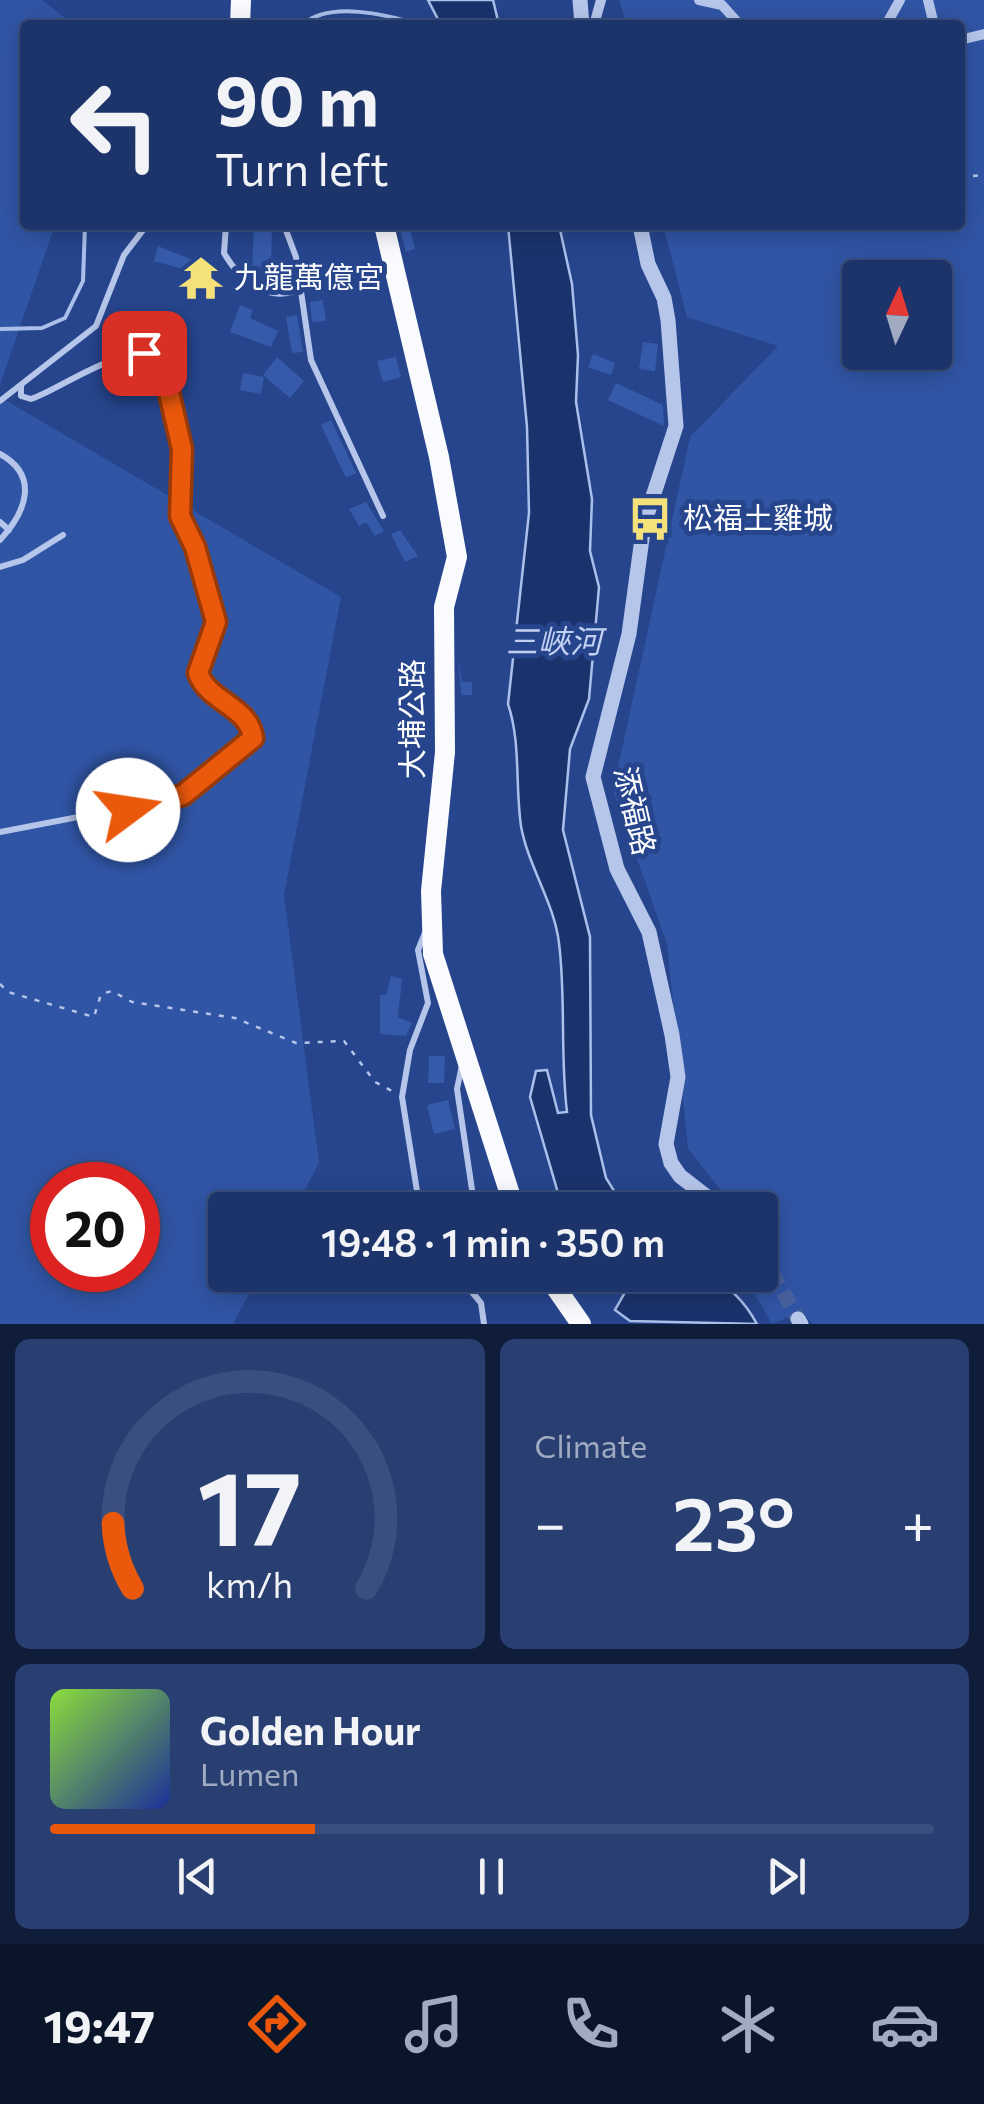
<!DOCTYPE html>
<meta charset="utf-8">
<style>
:root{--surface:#1c346a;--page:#293f72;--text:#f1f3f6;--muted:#a0aac1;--line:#3a4f7e;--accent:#ea580c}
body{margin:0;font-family:Commissioner,"Noto Sans TC",sans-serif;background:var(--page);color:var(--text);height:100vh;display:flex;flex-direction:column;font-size:38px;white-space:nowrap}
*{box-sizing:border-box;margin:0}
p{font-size:32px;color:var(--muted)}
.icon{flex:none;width:55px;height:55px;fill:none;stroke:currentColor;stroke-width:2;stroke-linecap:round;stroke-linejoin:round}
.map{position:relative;height:1324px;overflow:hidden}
.sheet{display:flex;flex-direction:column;gap:15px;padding:15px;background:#0f1d3a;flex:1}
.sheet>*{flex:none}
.guide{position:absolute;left:20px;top:20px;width:945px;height:210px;border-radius:10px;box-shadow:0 5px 25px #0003,0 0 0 2px var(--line);background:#1c346a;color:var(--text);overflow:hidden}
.needle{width:65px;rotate:4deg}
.fabs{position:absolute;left:842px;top:260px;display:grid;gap:20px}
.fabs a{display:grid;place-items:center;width:110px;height:110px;border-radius:10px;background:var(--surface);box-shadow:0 5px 25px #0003,0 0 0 2px var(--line);font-size:50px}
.speed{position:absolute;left:30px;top:1162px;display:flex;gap:20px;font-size:50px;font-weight:700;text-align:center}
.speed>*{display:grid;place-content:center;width:130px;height:130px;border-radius:50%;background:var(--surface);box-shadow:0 5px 25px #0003,0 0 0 2px var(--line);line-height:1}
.speed .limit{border:15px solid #d22;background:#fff;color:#111}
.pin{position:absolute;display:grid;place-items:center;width:85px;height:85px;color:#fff;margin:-42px;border-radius:20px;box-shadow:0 5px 15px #0006}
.me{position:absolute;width:110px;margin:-55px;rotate:76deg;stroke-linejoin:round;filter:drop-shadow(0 0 8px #0008)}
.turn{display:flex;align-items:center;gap:35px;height:210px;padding:0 30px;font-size:45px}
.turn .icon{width:130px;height:130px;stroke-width:2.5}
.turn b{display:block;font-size:70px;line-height:85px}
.big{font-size:75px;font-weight:600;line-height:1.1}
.sheet .widget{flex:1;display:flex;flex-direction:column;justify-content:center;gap:15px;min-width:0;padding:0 35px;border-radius:15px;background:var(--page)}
.sheet .dial{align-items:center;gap:0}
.dial svg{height:260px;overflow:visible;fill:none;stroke:var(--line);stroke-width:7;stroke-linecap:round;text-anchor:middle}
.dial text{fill:var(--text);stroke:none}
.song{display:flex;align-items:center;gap:30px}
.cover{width:120px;height:120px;border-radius:15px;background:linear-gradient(135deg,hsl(90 70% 55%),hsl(230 70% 35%))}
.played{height:10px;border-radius:5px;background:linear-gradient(90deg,var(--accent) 30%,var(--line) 30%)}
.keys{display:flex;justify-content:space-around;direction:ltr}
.heat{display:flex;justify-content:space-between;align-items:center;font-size:55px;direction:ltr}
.sheet .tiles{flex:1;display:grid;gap:15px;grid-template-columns:1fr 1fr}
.widget:last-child{grid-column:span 2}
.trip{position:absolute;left:208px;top:1192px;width:570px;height:100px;border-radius:10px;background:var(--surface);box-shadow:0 5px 25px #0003,0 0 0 2px var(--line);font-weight:600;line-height:100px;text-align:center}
.tabs{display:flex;height:160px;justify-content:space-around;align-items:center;background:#0b152a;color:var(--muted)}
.tabs .icon{width:70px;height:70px}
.tabs .selected{color:var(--accent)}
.tabs b{font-size:45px;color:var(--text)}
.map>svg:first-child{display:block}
.green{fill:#3055a5;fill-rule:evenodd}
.water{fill:#1b336d;stroke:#aac0eb;stroke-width:2.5}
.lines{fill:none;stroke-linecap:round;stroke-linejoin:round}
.stream{stroke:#aac0eb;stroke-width:4}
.building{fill:#365aaa}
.tertiary-tunnel{stroke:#47619e;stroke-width:15;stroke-dasharray:15 8;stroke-linecap:butt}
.path{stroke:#b6c6eb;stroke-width:2.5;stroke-dasharray:5 8;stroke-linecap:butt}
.service{stroke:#b6c6eb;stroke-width:6}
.minor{stroke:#b6c6eb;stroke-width:10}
.tertiary{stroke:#b6c6eb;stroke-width:15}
.primary{stroke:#fafbff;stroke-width:20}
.route-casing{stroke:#983908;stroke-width:25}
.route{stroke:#ea580c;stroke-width:18}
.labels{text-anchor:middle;stroke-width:10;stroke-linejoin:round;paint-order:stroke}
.poi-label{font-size:30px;fill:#fff;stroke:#26458d;text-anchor:start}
.street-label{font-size:30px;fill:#fff;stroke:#26458d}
.water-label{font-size:32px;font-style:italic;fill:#c2d1f2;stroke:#26458d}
</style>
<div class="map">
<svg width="984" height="1324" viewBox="0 0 984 1324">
<rect width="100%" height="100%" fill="#26458d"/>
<path class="green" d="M0,0H42L75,25H25V225H55L0,385Z
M619,0H984V1324H812L802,1311L772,1324L754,1293L781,1269L760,1242V1210H736L688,1148L667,944L613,790L690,437L778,346L687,317L663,225H960V25H627ZM860,278H935V352H860Z
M0,397L341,597L284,895L319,1163L294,1210H225V1275H259L233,1324H0ZM52,1185H138V1270H52Z"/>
<path class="water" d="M428,0H493L499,25H441Z
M508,225H559L572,284L578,355L576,402L592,499L590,551L599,587L589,699L570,749L563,830L590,937L591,1115L606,1178L626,1210H563L530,1097L536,1071L547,1070L558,1113L567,1112C560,1055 566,999 559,943C554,902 528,866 521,826C515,784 521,743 508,704L529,513L527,427Z
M635,1275C695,1275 725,1267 757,1324L630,1321L615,1310Z"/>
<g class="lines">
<path class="stream" d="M302,25C330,0 387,15 422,25
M0,329L42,328L65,318L83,281L85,225"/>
</g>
<path class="building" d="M254,225H272L271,274L252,275Z
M399,225H409L415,249L406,252Z
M158,246L217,270L210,293L185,286L190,271L154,261Z
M323,300L326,321L312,322L310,302Z
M240,305L253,310L250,318L278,331L271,347L230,332Z
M297,315L303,352L292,353L286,317Z
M643,342L658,344L655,371L639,369Z
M593,354L615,363L611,375L588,367Z
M277,357L304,381L290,398L263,375Z
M396,357L401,377L383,382L377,361Z
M243,373L264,377L261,394L240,390Z
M616,383L663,405L664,426L608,400Z
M331,420L356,473L346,478L321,425Z
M366,502L384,531L375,536L366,522L359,526L349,509Z
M400,530L418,556L405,562L391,534Z
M458,658L462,682H472V695H461L462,701Z
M391,976L402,979L398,1017L412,1023L406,1036L380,1034V995H386Z
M429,1056H445L444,1083H428Z
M448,1100L455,1129L434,1134L427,1105Z
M752,1195L761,1205L745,1210L737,1201Z"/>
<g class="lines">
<path class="tertiary-tunnel" d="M772,1272L798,1319"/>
<path class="path" d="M960,177L984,175
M0,984L8,992L94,1017L101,994L112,991L132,1002L235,1018L296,1043L344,1041L375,1082L392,1091"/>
<path class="service" d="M226,225L224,253C240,281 272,306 302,287
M284,225L296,257L311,360L383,516
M0,401L96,326L124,255L147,225
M0,454C40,476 26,512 0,540
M0,522L9,530
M0,567L23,560L63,535
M0,832L177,798L253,738C249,706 208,702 199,673L216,622L195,547L181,515L182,449L162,362C136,333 60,390 31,399L21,396V386
M462,1065L457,1089L475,1210
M420,1210L402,1097L410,1050L428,1003L418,950L425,933
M760,1238L764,1251
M458,1275L481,1303L484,1324"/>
<path class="minor" d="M699,0L722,5L740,25
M928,0L934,25
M594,25L601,0
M886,25L900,0
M960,40L984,34"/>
<path class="tertiary" d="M580,0L582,25
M640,225L648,264L664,298L668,320L676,426L644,524L629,634L593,777L617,869L649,932L672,1035L678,1077L666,1144L671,1163L680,1176L724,1210
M760,1253L772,1272
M798,1319L801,1324"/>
<path class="primary" d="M240,25L241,0
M384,225L439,457L457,557L444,607L445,752L431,891L433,954L515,1210
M547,1275L581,1324"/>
</g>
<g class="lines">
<g class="route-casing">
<path id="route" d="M128,810L183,795L253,738C249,706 208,702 198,673L216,622L195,547L180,516L182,449L162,362L144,353"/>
</g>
<use href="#route" class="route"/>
</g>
<defs>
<g id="temple-bare" transform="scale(3.45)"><path d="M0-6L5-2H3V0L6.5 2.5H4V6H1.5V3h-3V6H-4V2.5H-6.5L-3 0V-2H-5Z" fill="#f4e17a" stroke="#26458d" stroke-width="2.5" paint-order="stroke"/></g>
<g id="bus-bare" transform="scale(3.45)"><path d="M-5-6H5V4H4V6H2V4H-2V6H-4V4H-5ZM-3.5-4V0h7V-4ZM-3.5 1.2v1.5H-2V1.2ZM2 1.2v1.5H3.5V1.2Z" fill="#f4e17a" stroke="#26458d" stroke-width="2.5" paint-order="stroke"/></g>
</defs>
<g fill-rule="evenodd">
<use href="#temple-bare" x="201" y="278"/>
<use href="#bus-bare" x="650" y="519"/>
</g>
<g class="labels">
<g class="poi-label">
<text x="234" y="288">九龍萬億宮</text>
<text x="683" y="529">松福土雞城</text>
</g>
<g class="street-label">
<text transform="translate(413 719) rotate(-90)" y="10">大埔公路</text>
<text transform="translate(634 811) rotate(77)" y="10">添福路</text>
</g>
<g class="water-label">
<text x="554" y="653">三峽河</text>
</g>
</g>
</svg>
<div class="fabs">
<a><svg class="needle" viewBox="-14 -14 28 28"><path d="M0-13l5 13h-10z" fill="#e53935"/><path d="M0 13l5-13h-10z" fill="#a0aac1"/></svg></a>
</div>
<div class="speed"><div class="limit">20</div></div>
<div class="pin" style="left:144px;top:353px;background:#d93025"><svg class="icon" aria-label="arrive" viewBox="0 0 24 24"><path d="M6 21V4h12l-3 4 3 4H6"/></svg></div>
<svg class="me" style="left:128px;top:810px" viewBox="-20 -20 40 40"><circle r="19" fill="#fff"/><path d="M0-13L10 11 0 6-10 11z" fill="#ea580c"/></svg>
<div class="trip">19:48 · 1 min · 350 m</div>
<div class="guide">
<div class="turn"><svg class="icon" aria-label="left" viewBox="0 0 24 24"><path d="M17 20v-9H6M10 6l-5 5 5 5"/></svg><div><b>90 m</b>Turn left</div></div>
</div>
</div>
<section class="sheet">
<div class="tiles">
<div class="widget dial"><svg viewBox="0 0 100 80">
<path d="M14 69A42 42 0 1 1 86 69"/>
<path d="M14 69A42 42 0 0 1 8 49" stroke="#ea580c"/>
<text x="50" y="56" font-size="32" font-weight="700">17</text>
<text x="50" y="72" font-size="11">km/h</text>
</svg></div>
<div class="widget"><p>Climate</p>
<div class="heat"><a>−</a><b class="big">23°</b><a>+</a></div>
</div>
<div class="widget">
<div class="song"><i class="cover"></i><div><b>Golden Hour</b><p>Lumen</p></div></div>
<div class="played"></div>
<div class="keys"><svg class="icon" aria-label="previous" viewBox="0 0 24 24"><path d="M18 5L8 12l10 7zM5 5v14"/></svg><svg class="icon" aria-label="pause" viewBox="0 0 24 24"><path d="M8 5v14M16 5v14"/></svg><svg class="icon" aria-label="next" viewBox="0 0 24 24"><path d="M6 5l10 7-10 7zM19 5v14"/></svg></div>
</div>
</div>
</section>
<nav class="tabs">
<b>19:47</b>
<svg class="icon selected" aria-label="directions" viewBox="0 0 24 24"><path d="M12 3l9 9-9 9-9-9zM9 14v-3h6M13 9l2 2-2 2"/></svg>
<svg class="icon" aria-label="music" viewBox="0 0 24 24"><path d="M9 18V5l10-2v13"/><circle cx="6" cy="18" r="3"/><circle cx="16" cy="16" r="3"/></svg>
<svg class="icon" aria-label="phone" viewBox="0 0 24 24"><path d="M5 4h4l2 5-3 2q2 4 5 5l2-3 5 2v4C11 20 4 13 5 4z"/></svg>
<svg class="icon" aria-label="climate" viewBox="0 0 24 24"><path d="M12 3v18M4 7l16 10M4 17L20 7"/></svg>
<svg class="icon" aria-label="car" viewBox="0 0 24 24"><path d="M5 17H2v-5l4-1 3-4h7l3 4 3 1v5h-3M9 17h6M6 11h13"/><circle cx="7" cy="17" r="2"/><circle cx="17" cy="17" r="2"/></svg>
</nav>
